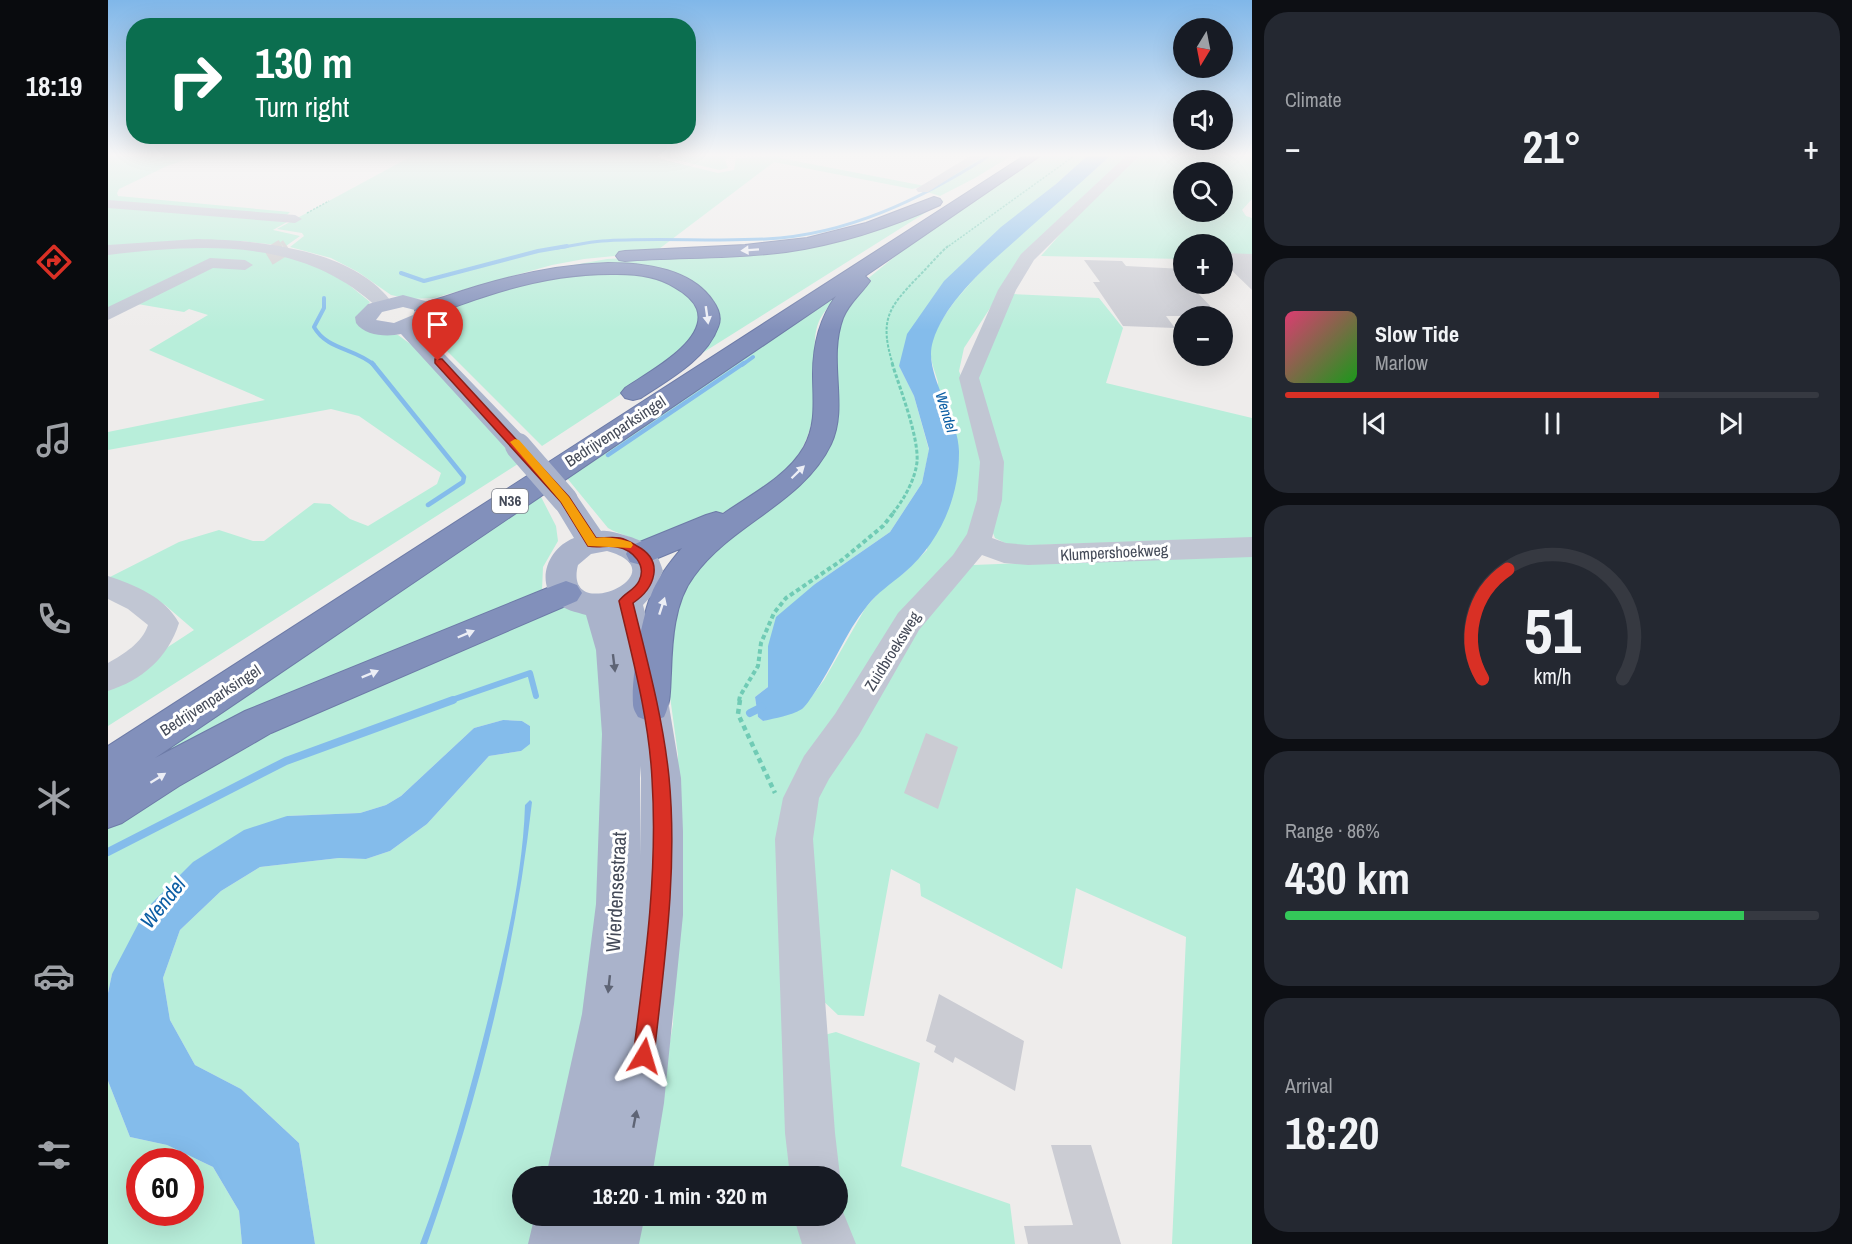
<!DOCTYPE html>
<meta charset="utf-8">
<style>
:root{--surface:#171b24;--page:#242831;--text:#f1f3f6;--muted:#9ea1a6;--line:#363941;--accent:#d93025}
body{margin:0;font-family:"Archivo Narrow",sans-serif;background:var(--page);color:var(--text);height:100vh;display:flex;flex-direction:column;font-size:22px;white-space:nowrap}
*{box-sizing:border-box;margin:0}
p{font-size:20px;color:var(--muted)}
.icon{flex:none;width:33px;height:33px;fill:none;stroke:currentColor;stroke-width:2;stroke-linecap:round;stroke-linejoin:round}
.map{position:relative;flex:1;overflow:hidden}
.side{display:flex;flex-direction:column;gap:12px;padding:12px;background:#0d0f14;width:600px}
.side>*{flex:none}
.guide{position:absolute;left:18px;top:18px;width:570px;height:126px;border-radius:24px;box-shadow:0 6px 24px #0002;background:#0b6e4f;color:#fff;overflow:hidden}
.needle{width:39px;rotate:190deg}
.controls{position:absolute;left:1065px;top:18px;display:grid;gap:12px}
.controls a{display:grid;place-items:center;width:60px;height:60px;border-radius:50%;background:var(--surface);box-shadow:0 6px 24px #0002;font-size:30px}
.speed{position:absolute;left:18px;top:1148px;display:flex;gap:12px;font-size:30px;font-weight:700;text-align:center}
.speed>*{display:grid;place-content:center;width:78px;height:78px;border-radius:50%;background:var(--surface);box-shadow:0 6px 24px #0002;line-height:1}
.speed .limit{border:9px solid #d22;background:#fff;color:#111}
.pin{position:absolute;display:grid;place-items:center;width:51px;height:51px;color:#fff;margin:-62px -26px;border-radius:50% 50% 50% 0;rotate:-45deg;box-shadow:0 0 6px #0007}
.pin .icon{rotate:45deg}
.me{position:absolute;width:66px;margin:-33px;rotate:7deg;stroke-linejoin:round;filter:drop-shadow(0 0 4px #0008)}
.turn{display:flex;align-items:center;gap:21px;height:126px;padding:0 30px;font-size:27px}
.turn .icon{width:78px;height:78px;stroke-width:2.5}
.turn b{display:block;font-size:42px;line-height:51px}
.big{font-size:45px;font-weight:700;line-height:1.1}
.side .widget{flex:1;display:flex;flex-direction:column;justify-content:center;gap:9px;min-width:0;padding:0 21px;border-radius:24px;background:var(--page)}
.side .dial{align-items:center;gap:0}
.dial svg{height:156px;overflow:visible;fill:none;stroke:var(--line);stroke-width:7;stroke-linecap:round;text-anchor:middle}
.dial text{fill:var(--text);stroke:none}
.song{display:flex;align-items:center;gap:18px}
.cover{width:72px;height:72px;border-radius:9px;background:linear-gradient(135deg,hsl(340 70% 55%),hsl(120 70% 35%))}
.played{height:6px;border-radius:3px;background:linear-gradient(90deg,var(--accent) 70%,var(--line) 70%)}
.keys{display:flex;justify-content:space-around;direction:ltr}
.heat{display:flex;justify-content:space-between;align-items:center;font-size:33px;direction:ltr}
.charge{height:9px;border-radius:4px;background:linear-gradient(90deg,#34c759 86%,var(--line) 0)}
.trip{position:absolute;left:404px;top:1166px;width:336px;height:60px;border-radius:30px;background:var(--surface);box-shadow:0 6px 24px #0002;font-weight:700;line-height:60px;text-align:center}
main{display:flex;flex:1;min-height:0}
.dock{display:flex;flex-direction:column;width:108px;justify-content:space-around;align-items:center;background:#090b0e;color:var(--muted)}
.dock .icon{width:42px;height:42px}
.dock .on{color:var(--accent)}
.dock b{font-size:27px;color:var(--text)}
.map>svg:first-child{display:block}
.green{fill:#b8eeda;fill-rule:evenodd}
.water{fill:#84bceb}
.lines{fill:none;stroke-linecap:round;stroke-linejoin:round}
.stream-far4{stroke:#84bceb;stroke-width:3}
.stream-far3{stroke:#84bceb;stroke-width:4}
.stream-far2{stroke:#84bceb;stroke-width:4.5}
.stream-far1{stroke:#84bceb;stroke-width:6}
.stream{stroke:#84bceb;stroke-width:8}
.building{fill:#cbccd3}
.minor-tunnel-far1{stroke:#ccccce;stroke-width:14;stroke-dasharray:14 7;stroke-linecap:butt}
.minor-tunnel{stroke:#ccccce;stroke-width:18;stroke-dasharray:18 9;stroke-linecap:butt}
.highway-casing{stroke:#6d7ba7;stroke-width:2}
.path-far4{stroke:#70cbb5;stroke-width:1.5;stroke-dasharray:2 1.5;stroke-linecap:butt}
.path-far3{stroke:#70cbb5;stroke-width:2;stroke-dasharray:3 1.5;stroke-linecap:butt}
.path-far2{stroke:#70cbb5;stroke-width:3;stroke-dasharray:4 2;stroke-linecap:butt}
.path-far1{stroke:#70cbb5;stroke-width:4;stroke-dasharray:4.5 3;stroke-linecap:butt}
.path{stroke:#70cbb5;stroke-width:4.5;stroke-dasharray:5 4;stroke-linecap:butt}
.minor{fill:#c1c6d3;fill-rule:evenodd}
.major{fill:#aab3cb;fill-rule:evenodd}
.highway{fill:#8290bb;fill-rule:evenodd}
.major-bridge{stroke:#aab3cb;stroke-width:26}
.oneway{fill:#eceef5}
.oneway2{fill:#5e6475}
.route{fill:#d93025;stroke:#8d1f18;stroke-width:1.5}
.slow{fill:#f59e0b}
.labels{text-anchor:middle;stroke-width:6;stroke-linejoin:round;paint-order:stroke}
.far-water-label{font-size:15px;font-style:italic;fill:#0c5ea4;stroke:#fff}
.shield{fill:#fff;stroke:#7c808a;stroke-width:1.5}
.shield-label{font-size:15px;font-weight:bold;fill:#444a58}
.street-label{font-size:16px;fill:#444a58;stroke:#fff}
.near-street-label{font-size:20px;fill:#444a58;stroke:#fff}
.near-water-label{font-size:21px;font-style:italic;fill:#0c5ea4;stroke:#fff}
</style>
<main>
<nav class="dock">
<b>18:19</b>
<svg class="icon on" aria-label="directions" viewBox="0 0 24 24"><path d="M12 3l9 9-9 9-9-9zM9 14v-3h6M13 9l2 2-2 2"/></svg>
<svg class="icon" aria-label="music" viewBox="0 0 24 24"><path d="M9 18V5l10-2v13"/><circle cx="6" cy="18" r="3"/><circle cx="16" cy="16" r="3"/></svg>
<svg class="icon" aria-label="phone" viewBox="0 0 24 24"><path d="M5 4h4l2 5-3 2q2 4 5 5l2-3 5 2v4C11 20 4 13 5 4z"/></svg>
<svg class="icon" aria-label="climate" viewBox="0 0 24 24"><path d="M12 3v18M4 7l16 10M4 17L20 7"/></svg>
<svg class="icon" aria-label="car" viewBox="0 0 24 24"><path d="M5 17H2v-5l4-1 3-4h7l3 4 3 1v5h-3M9 17h6M6 11h13"/><circle cx="7" cy="17" r="2"/><circle cx="17" cy="17" r="2"/></svg>
<svg class="icon" aria-label="filters" viewBox="0 0 24 24"><path d="M4 7h16M4 17h16"/><circle cx="9" cy="7" r="2"/><circle cx="15" cy="17" r="2"/></svg>
</nav>
<div class="map">
<svg width="1144" height="1244" viewBox="0 0 1144 1244">
<rect width="100%" height="100%" fill="#eeeceb"/>
<path class="green" d="M0,156H89L59,166L11,189L9,193L10,196L182,212L178,216L0,203Z
M304,156H540L610,173L626,170L628,158L674,156L672,158L817,186L804,189L666,162L547,252L476,259L444,265L326,298L302,299L283,295L250,272L223,258L182,247L196,236L194,233L169,229Z
M553,156H622L617,160L620,168L611,170Z
M873,156H903L867,178L832,196L813,190Z
M933,156H979L948,184L791,366L806,396L821,450L814,483L782,532L707,584L660,646V687L647,697L650,717L655,721L695,708L716,680L758,607L779,584L796,573L819,550L830,382C826,368 820,357 824,342C839,286 957,198 1002,156H1021L916,256L856,348L851,371L876,438L868,524L699,761L694,1176H538L565,1024L571,880L570,755L555,645L573,579L649,515L681,494L706,466L727,321L752,285L801,245Z
M1030,156H1144V199L1134,210L1138,216L1144,218V274L1115,260L1114,244H1076L1075,259L933,256L970,214ZM1076,172H1114V212H1076Z
M834,200L836,201L553,379L606,321L560,275L432,271L499,259L645,252L794,218Z
M0,205L179,222L165,230L192,236L178,246L133,241L0,246Z
M99,246L159,251L219,267L262,302L255,311L278,332L290,335L316,354L413,462L0,726V686L86,630L57,605L0,578L71,542L111,530L145,541H156L206,503L222,504L242,519L260,526L329,484L333,473L251,416L223,409L0,450V432L157,400L41,350L100,315L81,309L76,312L18,302L0,311V252Z
M467,271L540,274L585,295L596,317L582,343L556,366L434,446L313,325L326,310L343,304Z
M751,275C738,289 721,303 712,319C705,333 707,350 707,364C708,415 706,448 665,483C637,508 573,529 538,545C526,537 512,535 500,528L454,472Z
M905,294L991,298L1015,328L998,383L1144,418V538L903,546L887,538L883,528L865,376Z
M429,489L448,526L450,541L435,567L434,591L0,780Z
M1144,554V1244H1064L1078,937L968,888L954,969L813,896L812,884L783,869L756,1016L730,1015L710,996L701,800L803,632L865,565Z
M440,604C466,607 476,608 494,628L505,829L451,1176H414V1215H443L436,1244H207L191,1143L133,1089L87,1065L62,1020L55,978L72,930L113,891L152,867L231,858L258,859L282,851L319,824L381,756L413,751L422,734V726L414,721L395,720L366,728L293,796L278,805L252,813L179,816L4,974L0,993V816L113,747Z
M728,1032L812,1063L793,1166L902,1204L907,1244H742L729,1207V1176L716,1035Z
M0,1081L22,1137L59,1145L105,1167L131,1211L134,1244H0ZM32,1161H82V1212H32Z
M531,1215H701L710,1244H526Z"/>
<path class="water" d="M979,156H1002C975,181 946,206 918,231C885,261 839,297 825,341C814,374 852,417 851,453C851,499 831,543 796,573C783,584 770,592 759,606C737,633 725,667 705,695C702,699 698,706 694,709C682,716 668,718 655,721L650,717L647,697L660,687V646L668,617L707,584L782,532L814,483L821,449L806,396L791,366L799,334L836,281L893,227L948,184Z
M395,720L414,721L422,726V744L413,751L381,756L319,824L282,851L258,859L231,858L152,867L113,891L72,930L55,978L62,1020L87,1065L133,1089L191,1143L207,1244H134L131,1211L105,1167L59,1145L22,1137L0,1081V993L4,974L38,909L85,862L136,830L179,816L252,813L278,805L293,796L366,728Z
M422,800L424,802C407,954 370,1100 319,1244H312C342,1165 365,1081 385,999C400,936 415,870 417,805Z"/>
<g class="lines">
<path class="stream-far4" d="M449,248C464,246 479,242 494,241C548,237 603,242 658,239C739,235 813,199 881,156"/>
<path class="stream-far3" d="M293,273L316,281L430,251L459,246
M216,298V308L206,327C219,350 247,348 266,365
M634,365L645,357"/>
<path class="stream-far2" d="M264,363L356,477L355,482L320,505
M500,455L636,363"/>
<path class="stream-far1" d="M341,701L422,673L428,696"/>
<path class="stream" d="M642,713L654,707
M0,852L178,761L345,700"/>
</g>
<path class="building" d="M1114,253L1144,254V290L1114,261Z
M976,260L1014,261L1018,266L1076,269V284H1081L1112,316H1058L1067,328L1015,326L985,282H992Z
M818,733L850,747L830,809L796,793Z
M831,994L916,1041L907,1091L847,1057L845,1063L826,1052L828,1046L818,1041Z
M943,1145H983L1013,1244H920L916,1226L965,1225Z"/>
<g class="lines">
<path class="minor-tunnel-far1" d="M176,248L179,246"/>
<path class="minor-tunnel" d="M160,257L178,246"/>
<g class="highway-casing">
<path id="highway" d="M916,156H932L757,276L762,281C753,294 741,303 735,318C719,361 741,406 723,444C695,503 623,524 586,576C566,602 564,641 563,673C562,688 563,703 556,717L543,722L530,717C528,713 525,709 525,704C523,677 534,615 545,590C552,575 563,561 574,548L533,565L522,562L518,554L522,546L598,515L608,512L615,514C642,495 679,477 696,447C709,423 705,400 705,374C705,346 711,319 728,296L47,758L137,711L447,585L458,581L469,585L474,593L469,601L163,733L71,786L14,823L0,828V786L3,785L0,786V746Z
M826,197L832,199L834,202L832,205C782,228 732,244 678,252C625,259 571,257 517,261L511,260L508,256L511,252L517,251L637,245L699,238L758,223Z
M500,263C536,263 583,268 605,301C610,308 614,318 610,327C599,359 560,380 533,398L525,400L517,398L513,393L517,388C539,373 601,341 589,309C585,299 575,292 566,287C549,276 528,274 509,274C464,273 420,282 378,296C358,302 338,311 317,316L310,314L307,310C313,302 327,300 336,297C390,278 444,265 500,263Z"/>
</g>
<path class="path-far4" d="M199,213L221,201
M838,248L966,156"/>
<path class="path-far3" d="M785,365C771,320 780,308 810,277C820,267 829,256 840,246"/>
<path class="path-far2" d="M784,363C792,389 811,437 809,462C807,480 796,499 785,513"/>
<path class="path-far1" d="M631,701L632,696L650,666L653,643L666,613L678,598L734,560L775,526L787,511"/>
<path class="path" d="M632,700L630,714L667,793"/>
<path class="minor" d="M862,156H876L820,192H810L808,189Z
M1018,156H1031L926,260L908,290L871,378L896,462L894,500L884,538L898,543L920,545L1144,537V557L920,565L896,563L874,555L811,630L751,735L721,779L711,798L705,839L727,1133L732,1176L729,1184V1176H682L677,1133L667,839L675,798L696,756L727,714L790,613L845,555L859,534L869,500L872,462L851,378L890,290L913,254Z
M0,200L187,215L194,219L187,223L0,208Z
M89,239C150,240 247,249 285,304L282,308H270C194,237 96,244 0,255V245Z
M102,258L137,260L145,265L137,270L105,268L0,320V307Z
M0,576C27,585 57,597 71,623C60,658 34,680 0,691V663C16,654 34,643 40,625L20,609L0,599Z
M729,1197L748,1244H694L685,1215H729Z"/>
<path class="major" d="M295,295L321,302L327,310L321,322L311,328L419,440L423,446L419,452L410,454L401,452L293,334C279,337 257,336 248,323L247,317L260,304ZM295,307L307,310L305,315L286,323L268,320L274,312Z
M457,491L467,493L493,531C501,530 508,533 516,535C538,541 549,549 555,571L546,593L535,605L561,706L573,778L575,832V915L556,1103L544,1176H438L474,1014L488,904L494,734L488,650L478,615C468,612 456,610 448,602C427,581 440,548 466,538L443,500L447,493ZM499,551C575,572 454,627 470,565L483,554ZM532,766L533,778L532,856Z
M427,1215H537L531,1244H420Z"/>
<use href="#highway" class="highway"/>
<path class="major-bridge" d="M410,446L457,500"/>
</g>
<defs><path id="oneway-solid" d="M-6-.8H1V-3.2L6.5 0L1 3.2V.8H-6Z" transform="scale(1.5)"/></defs>
<g class="oneway">
<use href="#oneway-solid" transform="translate(642 250) rotate(176)"/>
<use href="#oneway-solid" transform="translate(599 315) rotate(82)"/>
<use href="#oneway-solid" transform="translate(690 472) rotate(-44)"/>
<use href="#oneway-solid" transform="translate(554 606) rotate(-72)"/>
<use href="#oneway-solid" transform="translate(358 634) rotate(-23)"/>
<use href="#oneway-solid" transform="translate(262 674) rotate(-22)"/>
<use href="#oneway-solid" transform="translate(50 778) rotate(-32)"/>
</g>
<g class="oneway2">
<use href="#oneway-solid" transform="translate(506 663) rotate(83)"/>
<use href="#oneway-solid" transform="translate(501 984) rotate(96)"/>
<use href="#oneway-solid" transform="translate(527 1119) rotate(-79)"/>
</g>
<linearGradient id="sky" x2="0" y2="1"><stop stop-color="#80b7e9"/><stop offset="0.47" stop-color="#f7f6f6"/><stop offset="1" stop-color="#f7f6f6" stop-opacity="0"/></linearGradient>
<rect width="1144" height="330" fill="url(#sky)"/>
<path class="route" d="M327,359H334L461,497L488,538C496,538 505,537 512,538C518,539 524,543 529,546C557,561 547,588 525,603C539,660 555,718 561,777C570,870 556,964 546,1056L543,1064L536,1067L528,1064L525,1056C537,964 550,873 544,779C541,719 525,660 511,601C516,593 527,590 531,581C539,565 525,550 509,547C500,545 490,548 480,546L453,502L327,363Z"/>
<path class="slow" d="M407,439L411,440L461,497L488,538C500,536 511,539 523,542L525,545L523,548L480,546L453,502L402,442Z"/>
<g class="labels">
<g class="far-water-label">
<text transform="translate(838 412) rotate(73)" y="5">Wendel</text>
</g>
<rect class="shield" x="384" y="489" width="36" height="24" rx="4.5"/>
<g class="shield-label">
<text x="402" y="506">N36</text>
</g>
<g class="street-label">
<text transform="translate(507 431) rotate(-33)" y="6">Bedrijvenparksingel</text>
<text transform="translate(1006 552) rotate(-3)" y="6">Klumpershoekweg</text>
<text transform="translate(784 651) rotate(-58)" y="6">Zuidbroeksweg</text>
<text transform="translate(102 700) rotate(-33)" y="6">Bedrijvenparksingel</text>
</g>
<g class="near-street-label">
<text transform="translate(508 892) rotate(-87)" y="7">Wierdensestraat</text>
</g>
<g class="near-water-label">
<text transform="translate(55 903) rotate(-51)" y="7">Wendel</text>
</g>
</g>
</svg>
<div class="controls">
<a><svg class="needle" viewBox="-14 -14 28 28"><path d="M0-13l5 13h-10z" fill="#e53935"/><path d="M0 13l5-13h-10z" fill="#9ea1a6"/></svg></a>
<a><svg class="icon" aria-label="sound" viewBox="0 0 24 24"><path d="M4 9h4l5-4v14l-5-4H4zM17 9q2 3 0 6"/></svg></a>
<a><svg class="icon" aria-label="search" viewBox="0 0 24 24"><circle cx="10" cy="10" r="6"/><path d="M15 15l6 6"/></svg></a>
<a>+</a>
<a>−</a>
</div>
<div class="speed"><div class="limit">60</div></div>
<div class="pin" style="left:330px;top:361px;background:#d93025"><svg class="icon" aria-label="arrive" viewBox="0 0 24 24"><path d="M6 21V4h12l-3 4 3 4H6"/></svg></div>
<svg class="me" style="left:536px;top:1056px" viewBox="-20 -20 40 40"><path d="M0-17L14 15 0 8-14 15z" fill="#d93025" stroke="#fff" stroke-width="4"/></svg>
<div class="trip">18:20 · 1 min · 320 m</div>
<div class="guide">
<div class="turn"><svg class="icon" aria-label="right" viewBox="0 0 24 24"><path d="M7 20v-9h11M14 6l5 5-5 5"/></svg><div><b>130 m</b>Turn right</div></div>
</div>
</div>
<section class="side">
<div class="widget"><p>Climate</p>
<div class="heat"><a>−</a><b class="big">21°</b><a>+</a></div>
</div>
<div class="widget">
<div class="song"><i class="cover"></i><div><b>Slow Tide</b><p>Marlow</p></div></div>
<div class="played"></div>
<div class="keys"><svg class="icon" aria-label="previous" viewBox="0 0 24 24"><path d="M18 5L8 12l10 7zM5 5v14"/></svg><svg class="icon" aria-label="pause" viewBox="0 0 24 24"><path d="M8 5v14M16 5v14"/></svg><svg class="icon" aria-label="next" viewBox="0 0 24 24"><path d="M6 5l10 7-10 7zM19 5v14"/></svg></div>
</div>
<div class="widget dial"><svg viewBox="0 0 100 80">
<path d="M14 69A42 42 0 1 1 86 69"/>
<path d="M14 69A42 42 0 0 1 27 13" stroke="#d93025"/>
<text x="50" y="56" font-size="32" font-weight="700">51</text>
<text x="50" y="72" font-size="11">km/h</text>
</svg></div>
<div class="widget"><p>Range · 86%</p><b class="big">430 km</b><div class="charge"></div></div>
<div class="widget"><p>Arrival</p><b class="big">18:20</b></div>
</section>
</main>
